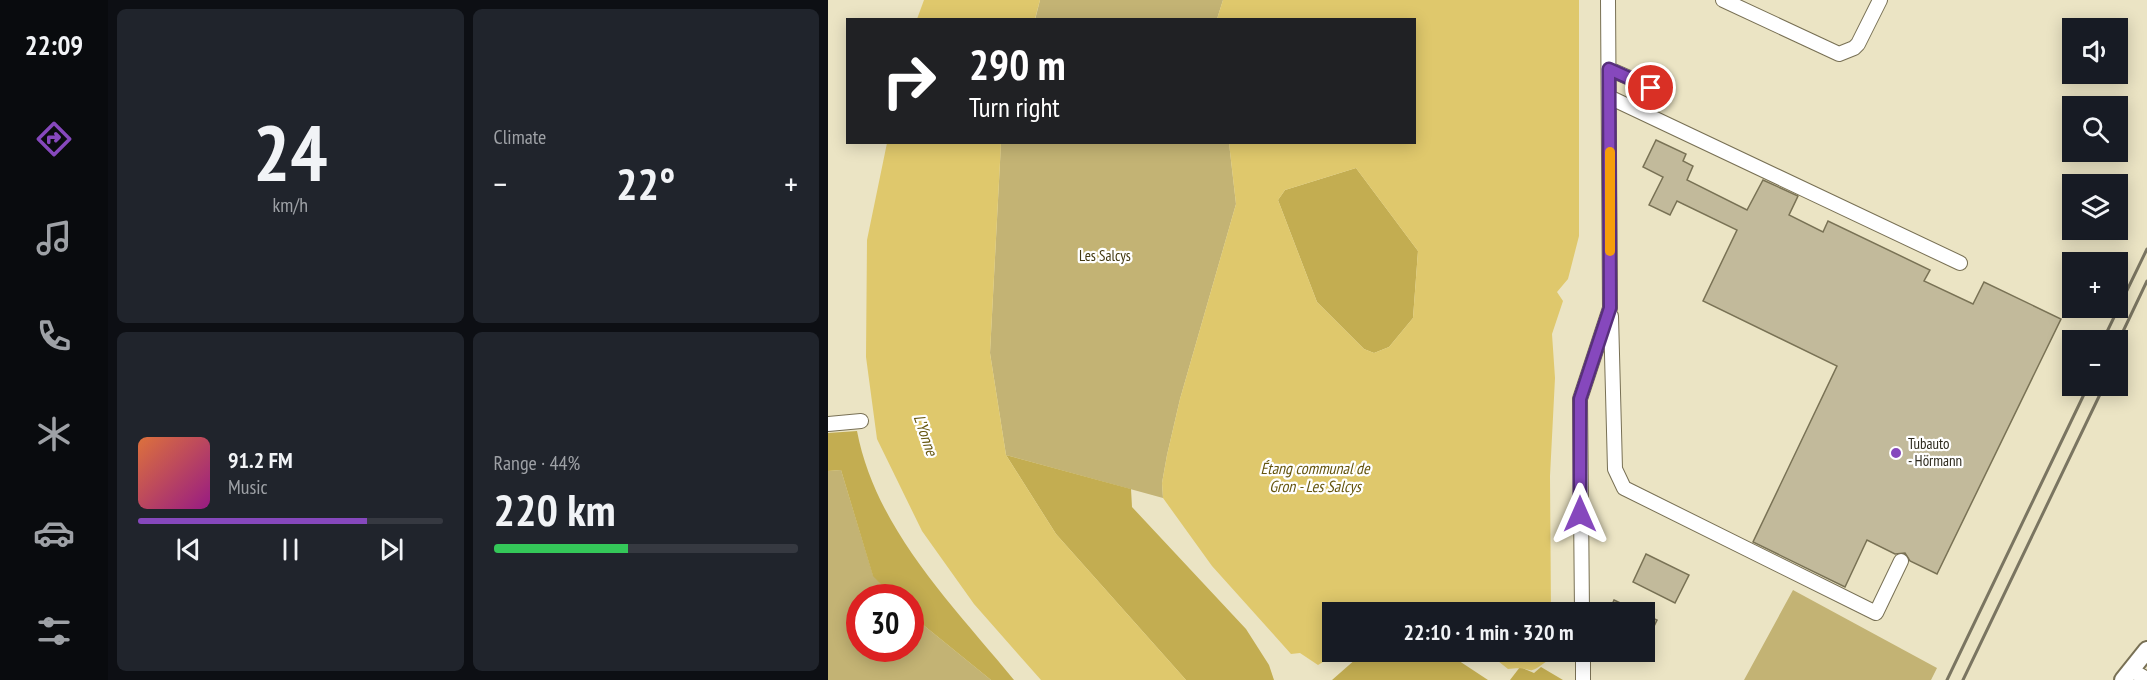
<!DOCTYPE html>
<meta charset="utf-8">
<style>
:root{--surface:#171b24;--page:#20242c;--text:#f1f3f6;--muted:#9ea1a6;--line:#363941;--accent:#8648bd}
body{margin:0;font-family:"PT Sans Narrow",sans-serif;background:var(--page);color:var(--text);height:100vh;display:flex;flex-direction:column;font-size:22px;white-space:nowrap}
*{box-sizing:border-box;margin:0}
p{font-size:20px;color:var(--muted)}
.icon{flex:none;width:33px;height:33px;fill:none;stroke:currentColor;stroke-width:2;stroke-linecap:round;stroke-linejoin:round}
.map{position:relative;flex:1;overflow:hidden}
.side{display:flex;flex-direction:column;gap:9px;padding:9px;background:#0d0f14;width:720px}
.side>*{flex:none}
.top-card{position:absolute;left:18px;top:18px;width:570px;height:126px;border-radius:0px;box-shadow:0 3px 15px #0003;background:#202124;color:#fff;overflow:hidden}
.controls{position:absolute;left:1234px;top:18px;display:grid;gap:12px}
.controls a{display:grid;place-items:center;width:66px;height:66px;border-radius:0px;background:var(--surface);box-shadow:0 3px 15px #0003;font-size:30px}
.speed{position:absolute;left:18px;top:584px;display:flex;gap:12px;font-size:30px;font-weight:700;text-align:center}
.speed>*{display:grid;place-content:center;width:78px;height:78px;border-radius:50%;background:var(--surface);box-shadow:0 3px 15px #0003;line-height:1}
.speed .limit{border:9px solid #d22;background:#fff;color:#111}
.pin{position:absolute;display:grid;place-items:center;width:51px;height:51px;color:#fff;margin:-26px;border:3px solid #fff;border-radius:50%;box-shadow:0 2px 6px #0007}
.me{position:absolute;width:66px;margin:-33px;rotate:0deg;stroke-linejoin:round;filter:drop-shadow(0 0 4px #0008)}
.turn{display:flex;align-items:center;gap:21px;height:126px;padding:0 24px;font-size:27px}
.turn .icon{width:78px;height:78px;stroke-width:2.5}
.turn b{display:block;font-size:42px;line-height:51px}
.big{font-size:45px;font-weight:700;line-height:1.1}
.side .widget{flex:1;display:flex;flex-direction:column;justify-content:center;gap:9px;min-width:0;padding:0 21px;border-radius:9px;background:var(--page)}
.side .dial{align-items:center;gap:0}
.dial b{font-size:78px;line-height:1}
.song{display:flex;align-items:center;gap:18px}
.cover{width:72px;height:72px;border-radius:9px;background:linear-gradient(135deg,hsl(20 70% 55%),hsl(310 70% 35%))}
.played{height:6px;border-radius:3px;background:linear-gradient(90deg,var(--accent) 75%,var(--line) 75%)}
.keys{display:flex;justify-content:space-around;direction:ltr}
.heat{display:flex;justify-content:space-between;align-items:center;font-size:33px;direction:ltr}
.charge{height:9px;border-radius:4px;background:linear-gradient(90deg,#34c759 44%,var(--line) 0)}
.side .tiles{flex:1;display:grid;gap:9px;grid-template-columns:repeat(2,1fr)}
.trip{position:absolute;left:494px;top:602px;width:333px;height:60px;border-radius:0px;background:var(--surface);box-shadow:0 3px 15px #0003;font-weight:700;line-height:60px;text-align:center}
main{display:flex;flex:1;min-height:0}
.tabs{display:flex;flex-direction:column;width:108px;justify-content:space-around;align-items:center;background:#090b0e;color:var(--muted)}
.tabs .icon{width:42px;height:42px}
.tabs .on{color:var(--accent)}
.tabs b{font-size:27px;color:var(--text)}
.map>svg:first-child{display:block}
.green{fill:#c3b374}
.forest{fill:#c3ad51}
.water{fill:#dfc86c;fill-rule:evenodd}
.building{fill:#c2ba9b;stroke:#797255;stroke-width:1.5}
.lines{fill:none;stroke-linecap:round;stroke-linejoin:round}
.minor-casing{stroke:#787054;stroke-width:16}
.major-casing{stroke:#787054;stroke-width:20}
.minor{stroke:#fff;stroke-width:14}
.major{stroke:#fff;stroke-width:16}
.rail{stroke:#7a7561;stroke-width:3}
.route-casing{stroke:#572f7b;stroke-width:15}
.route{stroke:#8648bd;stroke-width:10}
.slow{stroke:#f59e0b;stroke-width:10}
.poi-dot{fill:#8648bd;stroke:#fff;stroke-width:2}
.labels{text-anchor:middle;stroke-width:4.5;stroke-linejoin:round;paint-order:stroke}
.park-label{font-size:15px;fill:#423810;stroke:#fff}
.poi-label{font-size:15px;fill:#2d2a1e;stroke:#fff;text-anchor:start}
.water-label{font-size:16px;font-style:italic;fill:#65550e;stroke:#fff}
</style>
<main>
<nav class="tabs">
<b>22:09</b>
<svg class="icon on" aria-label="directions" viewBox="0 0 24 24"><path d="M12 3l9 9-9 9-9-9zM9 14v-3h6M13 9l2 2-2 2"/></svg>
<svg class="icon" aria-label="music" viewBox="0 0 24 24"><path d="M9 18V5l10-2v13"/><circle cx="6" cy="18" r="3"/><circle cx="16" cy="16" r="3"/></svg>
<svg class="icon" aria-label="phone" viewBox="0 0 24 24"><path d="M5 4h4l2 5-3 2q2 4 5 5l2-3 5 2v4C11 20 4 13 5 4z"/></svg>
<svg class="icon" aria-label="climate" viewBox="0 0 24 24"><path d="M12 3v18M4 7l16 10M4 17L20 7"/></svg>
<svg class="icon" aria-label="car" viewBox="0 0 24 24"><path d="M5 17H2v-5l4-1 3-4h7l3 4 3 1v5h-3M9 17h6M6 11h13"/><circle cx="7" cy="17" r="2"/><circle cx="17" cy="17" r="2"/></svg>
<svg class="icon" aria-label="filters" viewBox="0 0 24 24"><path d="M4 7h16M4 17h16"/><circle cx="9" cy="7" r="2"/><circle cx="15" cy="17" r="2"/></svg>
</nav>
<section class="side">
<div class="tiles">
<div class="widget dial"><b>24</b><p>km/h</p></div>
<div class="widget"><p>Climate</p>
<div class="heat"><a>−</a><b class="big">22°</b><a>+</a></div>
</div>
<div class="widget">
<div class="song"><i class="cover"></i><div><b>91.2 FM</b><p>Music</p></div></div>
<div class="played"></div>
<div class="keys"><svg class="icon" aria-label="previous" viewBox="0 0 24 24"><path d="M18 5L8 12l10 7zM5 5v14"/></svg><svg class="icon" aria-label="pause" viewBox="0 0 24 24"><path d="M8 5v14M16 5v14"/></svg><svg class="icon" aria-label="next" viewBox="0 0 24 24"><path d="M6 5l10 7-10 7zM19 5v14"/></svg></div>
</div>
<div class="widget"><p>Range · 44%</p><b class="big">220 km</b><div class="charge"></div></div>
</div>
</section>
<div class="map">
<svg width="1319" height="680" viewBox="0 0 1319 680">
<rect width="100%" height="100%" fill="#ebe4c4"/>
<path class="green" d="M212,0H395L389,19L207,20Z
M173,143H401L408,204L352,399L339,455L334,483L335,498L178,455L162,353Z
M13,470L45,575L65,597H32V648H82L83,615L163,680H0V471Z
M965,590L1109,668L1103,680H916Z"/>
<path class="forest" d="M528,168L590,251L585,318L561,347L546,353L536,349L489,302L450,200L457,190Z
M29,431C48,530 125,605 186,680H163L83,615L82,597H65L45,576L13,470L0,471V433Z
M178,455L303,489L304,507L418,629L441,665L446,680H358L228,534Z
M537,651H616L660,680H504Z
M692,667L706,673L713,667L735,680H682Z"/>
<path class="water" d="M96,0H212L207,19H89Z
M395,0H751V236L740,279L729,292L735,301L724,334L727,378L722,476L723,612H504V651H513L490,665L472,653L463,654L384,566L335,498L334,483L339,455L352,399L408,204L401,143L586,142V20L389,19ZM528,168L590,251L585,318L561,347L546,353L536,349L489,302L450,200L457,190Z
M59,143H173L162,353L178,455L228,534L358,680H213L146,604L94,531L49,439L38,357L39,240Z
M651,651H724V657C695,680 710,665 680,669L665,657Z"/>
<path class="building" d="M828,140L858,154L855,161L865,166L859,180L919,210L935,180L970,196L961,215L995,232L1000,221L1102,270L1096,281L1145,304L1156,282L1233,319L1109,574L1082,561L1077,553L1067,554L1039,540L1017,587L925,542L1009,366L875,301L909,230L849,201L842,215L821,205L835,177L815,167Z
M818,554L861,575L847,603L805,582Z
M786,600L811,612H781Z
M816,614L829,620L816,647Z"/>
<g class="lines">
<g class="minor-casing">
<path id="minor" d="M895,0L1011,54L1026,48L1030,44L1052,0
M781,69L838,94
M781,97L1132,263
M783,316L787,469L796,488L1048,613L1073,561
M0,424L33,421
M754,612L752,399L782,308L780,0
M755,651V680
M1303,670L1319,679"/>
</g>
<g class="major-casing">
<path id="major" d="M1295,680L1319,650"/>
</g>
<use href="#minor" class="minor"/>
<use href="#major" class="major"/>
<path class="rail" d="M1275,340L1319,249
M1290,342L1319,281
M1119,680L1260,386
M1135,680L1276,386"/>
</g>
<g class="lines">
<g class="route-casing">
<path id="route" d="M752,514V399L782,308L781,69L823,88"/>
</g>
<use href="#route" class="route"/>
<path class="slow" d="M782,152V251"/>
</g>
<circle class="poi-dot" cx="1068" cy="453" r="6"/>
<g class="labels">
<g class="park-label">
<text x="277" y="261">Les Salcys</text>
</g>
<g class="poi-label">
<text x="1080" y="449">Tubauto<tspan x="1080" dy="17">- Hörmann</tspan></text>
</g>
<g class="water-label">
<text transform="translate(98 435) rotate(71)" y="6">L'Yonne</text>
<text x="487" y="474">Étang communal de<tspan x="487" dy="18">Gron - Les Salcys</tspan></text>
</g>
</g>
</svg>
<div class="controls">
<a><svg class="icon" aria-label="sound" viewBox="0 0 24 24"><path d="M4 9h4l5-4v14l-5-4H4zM17 9q2 3 0 6"/></svg></a>
<a><svg class="icon" aria-label="search" viewBox="0 0 24 24"><circle cx="10" cy="10" r="6"/><path d="M15 15l6 6"/></svg></a>
<a><svg class="icon" aria-label="layers" viewBox="0 0 24 24"><path d="M12 4l9 5-9 5-9-5zM3 14l9 5 9-5"/></svg></a>
<a>+</a>
<a>−</a>
</div>
<div class="speed"><div class="limit">30</div></div>
<div class="pin" style="left:823px;top:88px;background:#d93025"><svg class="icon" aria-label="arrive" viewBox="0 0 24 24"><path d="M6 21V4h12l-3 4 3 4H6"/></svg></div>
<svg class="me" style="left:752px;top:514px" viewBox="-20 -20 40 40"><path d="M0-17L14 15 0 8-14 15z" fill="#8648bd" stroke="#fff" stroke-width="4"/></svg>
<div class="trip">22:10 · 1 min · 320 m</div>
<div class="top-card">
<div class="turn"><svg class="icon" aria-label="right" viewBox="0 0 24 24"><path d="M7 20v-9h11M14 6l5 5-5 5"/></svg><div><b>290 m</b>Turn right</div></div>
</div>
</div>
</main>
